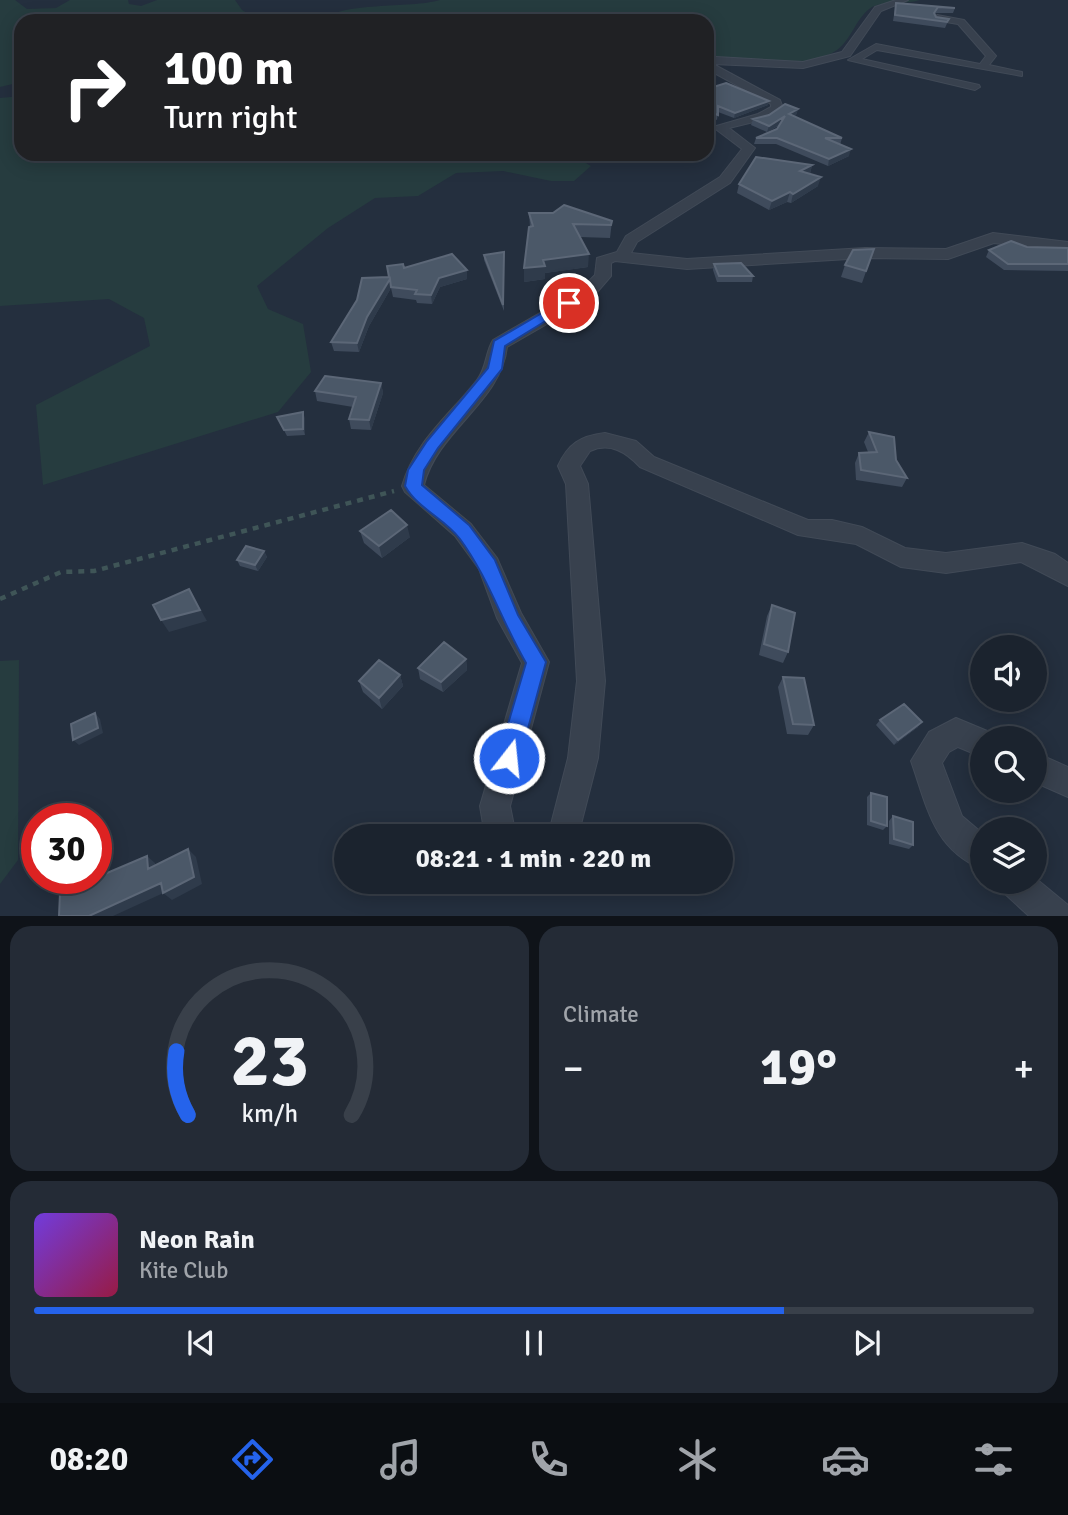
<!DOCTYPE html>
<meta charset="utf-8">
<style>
:root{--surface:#1b232e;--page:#242b36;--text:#f1f3f6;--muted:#a0a4aa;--line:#39404a;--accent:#2563eb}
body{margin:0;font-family:Signika,sans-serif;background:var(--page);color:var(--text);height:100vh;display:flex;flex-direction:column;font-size:26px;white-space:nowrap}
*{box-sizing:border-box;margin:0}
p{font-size:23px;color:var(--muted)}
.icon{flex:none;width:38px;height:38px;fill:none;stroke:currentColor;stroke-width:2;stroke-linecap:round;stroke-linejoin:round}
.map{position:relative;height:916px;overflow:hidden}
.drawer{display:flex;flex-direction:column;gap:10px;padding:10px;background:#0f1319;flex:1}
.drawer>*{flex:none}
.hud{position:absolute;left:14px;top:14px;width:700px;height:147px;border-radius:21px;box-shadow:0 4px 18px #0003,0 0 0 2px var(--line);background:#202124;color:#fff;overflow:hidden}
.buttons{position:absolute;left:970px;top:635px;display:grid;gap:14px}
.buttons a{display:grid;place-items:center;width:77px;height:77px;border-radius:50%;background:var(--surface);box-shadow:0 4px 18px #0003,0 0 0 2px var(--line);font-size:35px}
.speed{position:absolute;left:21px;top:803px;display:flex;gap:14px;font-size:35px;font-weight:700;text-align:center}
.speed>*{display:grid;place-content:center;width:91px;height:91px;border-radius:50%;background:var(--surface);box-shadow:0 4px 18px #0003,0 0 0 2px var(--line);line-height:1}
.speed .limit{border:10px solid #d22;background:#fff;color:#111}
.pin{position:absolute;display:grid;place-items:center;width:60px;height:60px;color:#fff;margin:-30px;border:4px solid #fff;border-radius:50%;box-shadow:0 2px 7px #0007}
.me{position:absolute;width:77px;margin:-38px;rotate:16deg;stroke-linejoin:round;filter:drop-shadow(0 0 5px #0008)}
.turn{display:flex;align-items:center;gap:24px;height:147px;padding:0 35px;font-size:32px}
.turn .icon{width:91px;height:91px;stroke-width:2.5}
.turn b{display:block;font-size:49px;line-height:60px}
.big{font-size:52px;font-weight:800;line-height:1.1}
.drawer .card{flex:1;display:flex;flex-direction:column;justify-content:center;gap:10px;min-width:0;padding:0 24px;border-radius:21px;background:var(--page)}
.drawer .dial{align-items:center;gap:0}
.dial svg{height:182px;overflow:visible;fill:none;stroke:var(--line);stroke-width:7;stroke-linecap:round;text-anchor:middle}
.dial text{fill:var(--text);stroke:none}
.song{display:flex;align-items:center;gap:21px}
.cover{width:84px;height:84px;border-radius:10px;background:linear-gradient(135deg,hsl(260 70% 55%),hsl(340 70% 35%))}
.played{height:7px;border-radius:4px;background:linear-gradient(90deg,var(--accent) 75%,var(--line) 75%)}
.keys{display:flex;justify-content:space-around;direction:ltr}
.heat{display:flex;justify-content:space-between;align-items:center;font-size:38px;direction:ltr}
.drawer .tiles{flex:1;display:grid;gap:10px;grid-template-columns:1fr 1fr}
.card:last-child{grid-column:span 2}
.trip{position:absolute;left:334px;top:824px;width:399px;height:70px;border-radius:35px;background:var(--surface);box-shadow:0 4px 18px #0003,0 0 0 2px var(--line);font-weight:800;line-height:70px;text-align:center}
.dock{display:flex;height:112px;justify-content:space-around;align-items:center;background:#0b0e12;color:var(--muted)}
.dock .icon{width:49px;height:49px}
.dock .active{color:var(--accent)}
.dock b{font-size:32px;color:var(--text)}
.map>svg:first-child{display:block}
.green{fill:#263c3f}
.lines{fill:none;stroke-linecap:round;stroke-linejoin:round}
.street-casing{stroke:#414a57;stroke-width:2}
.path{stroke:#3f5557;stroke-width:4.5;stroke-dasharray:6 6;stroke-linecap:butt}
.street{fill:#38414e;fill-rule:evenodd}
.wall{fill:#3f4b5c}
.shaded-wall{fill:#2f3b4b}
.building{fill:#4b5868;stroke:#5c6777;stroke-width:2}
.route{fill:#2563eb;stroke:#184099;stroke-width:2}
</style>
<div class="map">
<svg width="1068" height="917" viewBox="0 0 1068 917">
<rect width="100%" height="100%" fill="#242f3e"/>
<path class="green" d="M0,0H15L27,9L56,8L70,0H128L129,4L141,6L157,0H235L242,10L260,21H21V82L0,87Z
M440,0H920C905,5 886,0 872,7C856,17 852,39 837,50C803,73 746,58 707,59V21H322C340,1 410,9 440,0Z
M21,96V154H570L591,166L574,181H551L503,171L456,173L418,196L375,198L328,228L257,286L268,309L303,324L311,372L278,412L43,485L36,405L150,346L144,318L109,299L0,306V98Z
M19,660L18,860L0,884V661Z"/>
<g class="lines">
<g class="street-casing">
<path id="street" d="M896,0H908L881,11L850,56L803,68L713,64L780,100L783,108L766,119L729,128L755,148L730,183L637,242L631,253L687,259L865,248L946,249L993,233L1068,242V252L994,243L948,259L865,258L687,269L615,261L611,263V276L592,298L507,347C501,402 438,430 424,485L471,524L497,558L521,613L549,662L510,806L516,836H485L480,806L522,663L497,618L479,569L455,536L405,492L402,486C415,441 449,416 477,380C487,367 485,353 493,340L580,290L595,275L597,258L617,252L626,236L720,177L742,149L713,127L758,114L771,107V104L707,69V60L716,57L803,62L842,52L875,7Z
M937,15L964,20L996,56L989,65L1022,72V76L877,50L862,59L979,85L980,87L975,90L848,60L876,44L980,64L986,56L958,24L934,20Z
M605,433L636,441L654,457L808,520H832L862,527L905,548L946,553L1022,543L1055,554L1068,563V586L1021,562L946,573L901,567L856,544L798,535L640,467C626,452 610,442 590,451L580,466L588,484L605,681L598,758L578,836H548L568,758L577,681L566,484L558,466C568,444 580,436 605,433Z
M956,718L992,733L994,738H982V757L958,747L949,752L942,763L962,816L982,833V869C933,849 927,806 911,761L929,732Z
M1034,752L1068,767V797L1034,782Z
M1034,877L1068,905V917H1030L1004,893L999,882H1034Z"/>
</g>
<path class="path" d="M0,599L61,572L94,571L394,491"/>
<use href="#street" class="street"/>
</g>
<path class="wall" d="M896,3L955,8L953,13H936L934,15L936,17L949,19L945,28L893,21Z
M707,89L768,105L734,118L718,112L717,120L707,116Z
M798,109L796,115L794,116L842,138L840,145L849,156L828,166L776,144H754L756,138L777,129L780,125L767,132L751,125L753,119Z
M812,165L810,174L818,186L791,203L787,202L769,210L737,193L739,184Z
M529,213L612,221L610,238L580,237L588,267L545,273V279L524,282V268L530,227Z
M1068,248V271L1004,270L986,257L989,250Z
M874,249L862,283L841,277L845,265Z
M504,252V311L484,260V255Z
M714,264L753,276L752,282H717L713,270Z
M404,268L467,279L440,287L432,304L417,303L416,300L393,297L391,288L369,326L359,352L334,351L331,342L389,277Z
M381,383L383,393L371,430L351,429L349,419L353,407L317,401L315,391Z
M277,417L305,418V435L287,436Z
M869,432L896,460L907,478L902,487L856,480L855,463L859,453L868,452L864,442Z
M360,531L410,537L382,558L364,543Z
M264,551L267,557L258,571L240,566L237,560Z
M772,605L788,652L783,663L759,655L767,616Z
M466,659L467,670L443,692L420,679L418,668Z
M400,675L403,686L382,709L363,692L359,681Z
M783,677L814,725L808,735L787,734L778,687Z
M880,720L918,727L894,745L876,725Z
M871,793L887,826L883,830L867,825V797Z
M893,816L913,845L909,849L889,844V821Z"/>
<path class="shaded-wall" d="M769,101L768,105L734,118L735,113Z
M798,109L796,115L788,120L789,114Z
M785,116L784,122L767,132L769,126Z
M851,149L849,156L828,166L829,159Z
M812,165L810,174L800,171Z
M821,177L818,186L791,203L793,194Z
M790,192L787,202L769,210L772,201Z
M589,254L588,267L545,273V279L524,282V268L543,260Z
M467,270V279L440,287L432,304L431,295L439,278Z
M390,279L391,288L369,326L359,352L357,343L367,317Z
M381,383L383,393L371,430L369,420Z
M303,412L305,418V435L303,429Z
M407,525L410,537L382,558L379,546Z
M264,551L267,557L258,571L255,565Z
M189,589L207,621L169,632L161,620Z
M466,659L467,670L443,692L441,682Z
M400,675L403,686L382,709L379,698Z
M95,713L100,719L103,733L79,745L73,740Z
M922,722L918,727L894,745L898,740Z
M188,849L196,857L202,884L172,900L163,893Z
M147,856L155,863L157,876L148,869Z
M161,883L170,890L113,916H89Z"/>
<path class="building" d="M896,3L955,8L938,7L934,13L936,17L949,19L947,22L895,15Z
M726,83L769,101L735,113L718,106V115L707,111V89Z
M785,104L798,109L789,114L842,138H825L851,149L829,159L777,138H756L777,129L785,116L769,126L753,119L769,115Z
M756,157L812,165L800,171L821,177L793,194L790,192L772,201L739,184Z
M564,205L612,221L611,225L573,224L589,254L543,260L545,266L524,268L529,227L533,226L529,213H553Z
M1011,241L1027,247L1068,248V264H1008L989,250Z
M874,249L866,271L845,265L853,250Z
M504,252L503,305L484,255Z
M452,254L467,270L439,278L431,295L415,294L417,290L391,287L390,279L367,317L357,343L331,342L357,300L362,278L389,277L387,266L403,264L404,268Z
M741,263L753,276H719L714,264Z
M325,376L381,383L369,420L349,419L356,397L315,391Z
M303,412V429L284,430L277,417Z
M869,432L894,437L896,460L907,478L861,470L859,453L877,452Z
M391,510L407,525L379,546L360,531Z
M246,546L264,551L255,565L237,560Z
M189,589L200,610L161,620L153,605Z
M772,605L795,613L788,652L764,644Z
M444,642L466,659L441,682L418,668Z
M379,660L400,675L379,698L359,681Z
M783,677L804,678L814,725L793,724Z
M904,704L922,722L898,740L880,720Z
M95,713L98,728L73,740L71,724Z
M871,793L887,797V826L871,821Z
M893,816L913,822V845L894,839Z
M188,849L194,877L163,893L161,883L89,916H59L60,893L147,856L148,869Z"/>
<path class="route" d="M564,300L575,303L505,346L502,369L438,448L424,470L422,485L469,525L495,560L518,615L546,662L520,758L517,766L509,769L501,766L498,758L526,663C502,622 488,577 460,539C444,518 418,509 405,486L408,470L427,441L488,368L494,341Z"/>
</svg>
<div class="buttons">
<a><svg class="icon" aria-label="sound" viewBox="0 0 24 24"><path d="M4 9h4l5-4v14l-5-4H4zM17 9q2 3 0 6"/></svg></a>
<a><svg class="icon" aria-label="search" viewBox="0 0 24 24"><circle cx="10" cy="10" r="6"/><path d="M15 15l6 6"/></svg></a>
<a><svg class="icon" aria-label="layers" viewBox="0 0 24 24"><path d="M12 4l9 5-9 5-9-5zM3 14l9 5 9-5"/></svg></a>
</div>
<div class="speed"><div class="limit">30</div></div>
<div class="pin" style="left:569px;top:303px;background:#d93025"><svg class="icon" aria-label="arrive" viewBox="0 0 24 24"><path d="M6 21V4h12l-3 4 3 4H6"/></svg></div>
<svg class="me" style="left:509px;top:758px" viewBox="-20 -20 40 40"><circle r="17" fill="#2563eb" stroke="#fff" stroke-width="3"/><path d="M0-11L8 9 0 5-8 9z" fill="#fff"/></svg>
<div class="trip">08:21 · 1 min · 220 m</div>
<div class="hud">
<div class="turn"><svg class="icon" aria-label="right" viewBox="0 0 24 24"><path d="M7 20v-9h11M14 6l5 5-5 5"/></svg><div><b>100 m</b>Turn right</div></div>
</div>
</div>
<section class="drawer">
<div class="tiles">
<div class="card dial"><svg viewBox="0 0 100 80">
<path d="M14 69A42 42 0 1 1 86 69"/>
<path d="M14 69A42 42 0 0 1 9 41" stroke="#2563eb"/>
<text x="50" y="56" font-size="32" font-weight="700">23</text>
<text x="50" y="72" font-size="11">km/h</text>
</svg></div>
<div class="card"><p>Climate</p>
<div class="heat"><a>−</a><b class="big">19°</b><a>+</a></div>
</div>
<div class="card">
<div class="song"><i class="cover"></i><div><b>Neon Rain</b><p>Kite Club</p></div></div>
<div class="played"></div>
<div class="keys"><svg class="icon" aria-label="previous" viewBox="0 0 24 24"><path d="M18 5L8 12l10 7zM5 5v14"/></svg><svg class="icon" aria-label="pause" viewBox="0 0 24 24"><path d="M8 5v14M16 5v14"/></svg><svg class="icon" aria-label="next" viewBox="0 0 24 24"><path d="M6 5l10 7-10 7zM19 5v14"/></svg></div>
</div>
</div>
</section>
<nav class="dock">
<b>08:20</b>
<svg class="icon active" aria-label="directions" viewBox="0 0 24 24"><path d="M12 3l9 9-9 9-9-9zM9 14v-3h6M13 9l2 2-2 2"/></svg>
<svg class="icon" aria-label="music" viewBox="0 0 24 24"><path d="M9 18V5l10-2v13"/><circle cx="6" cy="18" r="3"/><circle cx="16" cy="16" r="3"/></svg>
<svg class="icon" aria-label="phone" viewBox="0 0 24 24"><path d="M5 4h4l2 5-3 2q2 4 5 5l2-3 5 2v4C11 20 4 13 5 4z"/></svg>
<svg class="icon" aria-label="climate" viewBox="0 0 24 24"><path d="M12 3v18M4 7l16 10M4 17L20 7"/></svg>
<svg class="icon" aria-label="car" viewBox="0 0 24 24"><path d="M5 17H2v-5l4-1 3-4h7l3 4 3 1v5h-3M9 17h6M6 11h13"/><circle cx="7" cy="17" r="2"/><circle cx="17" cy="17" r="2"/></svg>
<svg class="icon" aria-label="filters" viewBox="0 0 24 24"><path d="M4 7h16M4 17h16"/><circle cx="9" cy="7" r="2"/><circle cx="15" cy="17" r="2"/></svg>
</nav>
